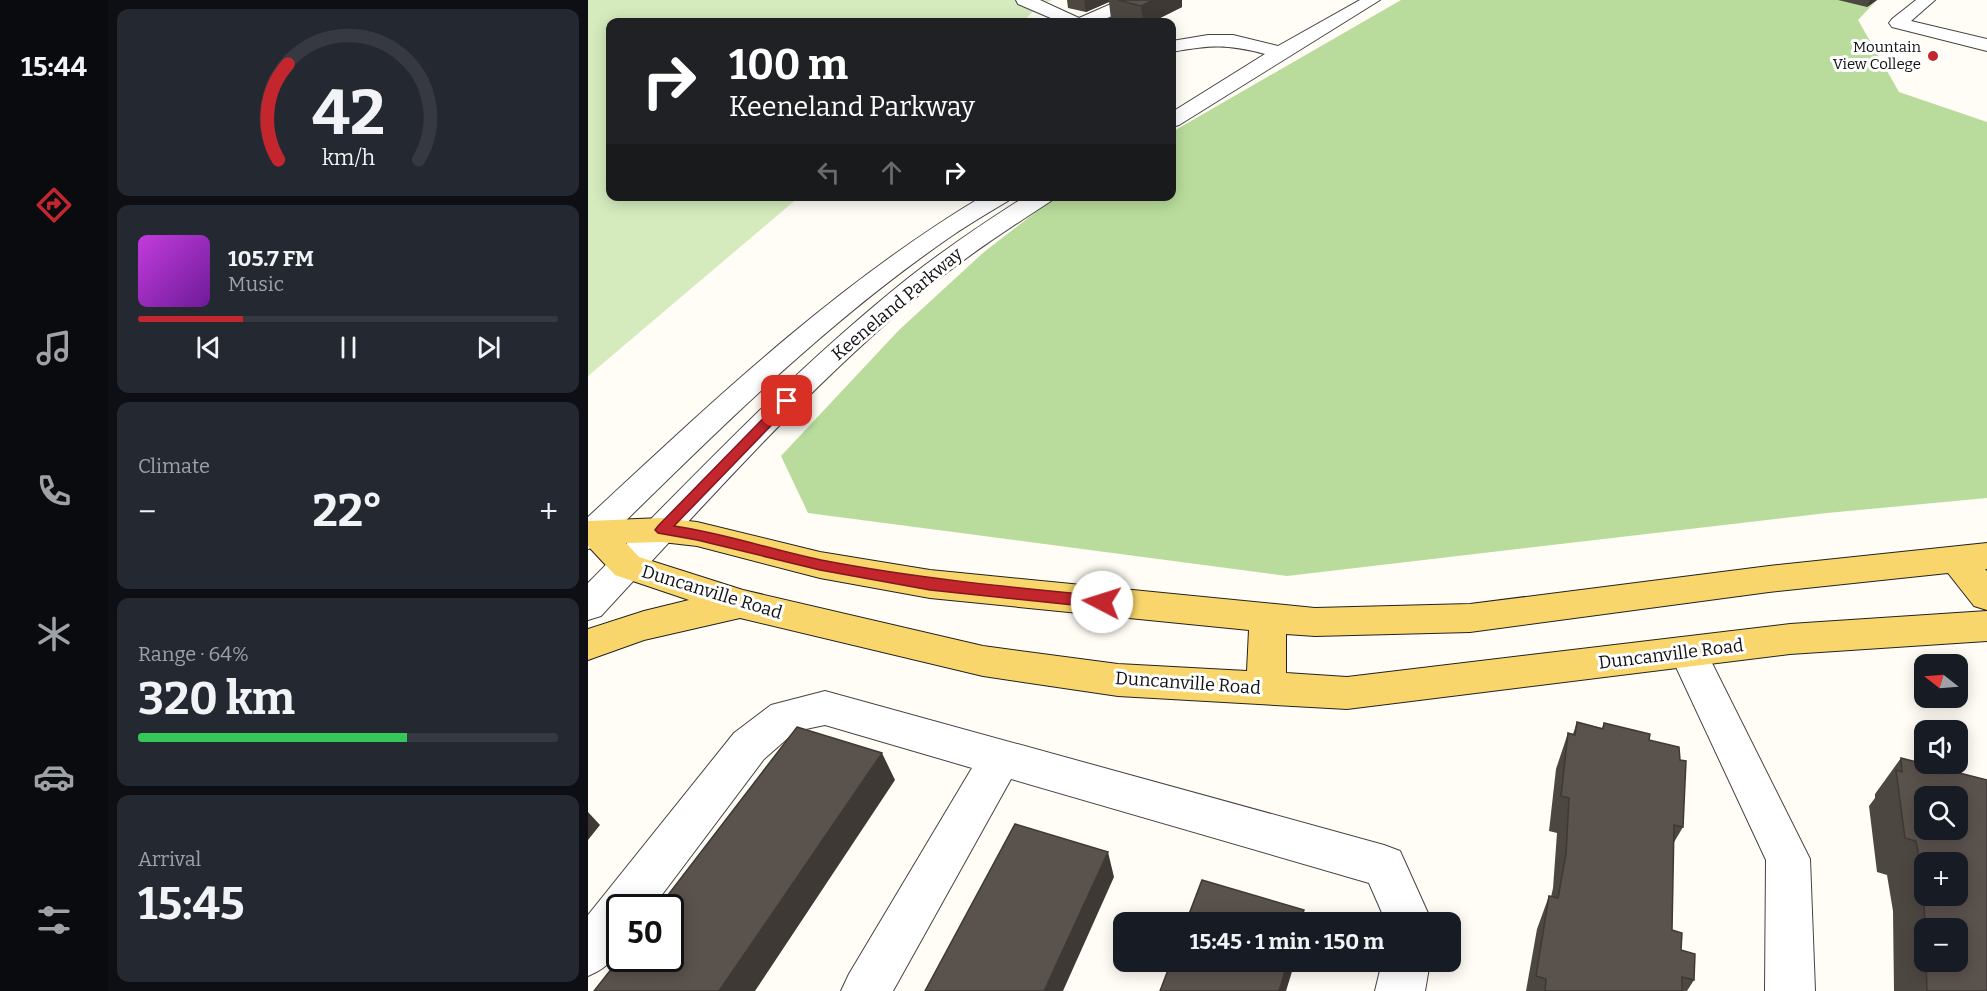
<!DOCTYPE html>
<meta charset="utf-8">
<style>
:root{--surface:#171b24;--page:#242831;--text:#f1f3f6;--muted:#9ea1a6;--line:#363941;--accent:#c4262e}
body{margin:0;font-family:Bitter,serif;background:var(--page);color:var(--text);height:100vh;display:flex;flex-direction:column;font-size:22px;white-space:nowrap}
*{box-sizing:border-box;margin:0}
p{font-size:20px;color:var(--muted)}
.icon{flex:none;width:33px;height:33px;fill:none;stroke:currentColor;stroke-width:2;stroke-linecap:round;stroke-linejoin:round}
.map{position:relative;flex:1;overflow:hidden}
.panel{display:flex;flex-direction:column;gap:9px;padding:9px;background:#0d0f14;width:480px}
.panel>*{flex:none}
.hud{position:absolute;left:18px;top:18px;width:570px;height:183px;border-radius:12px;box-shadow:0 3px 15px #0003;background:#202124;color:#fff;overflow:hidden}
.needle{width:39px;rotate:287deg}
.tools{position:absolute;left:1326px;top:654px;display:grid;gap:12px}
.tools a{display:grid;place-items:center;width:54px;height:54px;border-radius:12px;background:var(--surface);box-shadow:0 3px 15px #0003;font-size:30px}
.speed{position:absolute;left:18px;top:894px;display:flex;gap:12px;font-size:30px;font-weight:700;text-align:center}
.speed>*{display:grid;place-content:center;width:78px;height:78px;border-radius:50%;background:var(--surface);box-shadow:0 3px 15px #0003;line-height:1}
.speed .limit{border:3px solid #111;border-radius:9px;background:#fff;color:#111}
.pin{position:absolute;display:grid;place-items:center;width:51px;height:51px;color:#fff;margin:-26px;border-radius:12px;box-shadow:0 3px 9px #0006}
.me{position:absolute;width:66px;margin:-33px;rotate:275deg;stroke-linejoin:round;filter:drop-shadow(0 0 4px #0008)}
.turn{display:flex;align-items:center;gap:21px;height:126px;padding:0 24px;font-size:27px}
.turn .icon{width:78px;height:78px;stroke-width:2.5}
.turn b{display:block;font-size:42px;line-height:51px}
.lanes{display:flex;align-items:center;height:57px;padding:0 24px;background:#0003;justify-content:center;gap:30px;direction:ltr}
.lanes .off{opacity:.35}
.big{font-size:45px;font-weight:700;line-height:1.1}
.panel .widget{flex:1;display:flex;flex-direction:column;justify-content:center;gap:9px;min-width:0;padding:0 21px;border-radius:12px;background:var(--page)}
.panel .dial{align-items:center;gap:0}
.dial svg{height:156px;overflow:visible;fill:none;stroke:var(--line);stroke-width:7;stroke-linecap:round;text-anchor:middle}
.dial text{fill:var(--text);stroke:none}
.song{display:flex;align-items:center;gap:18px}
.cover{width:72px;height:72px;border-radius:9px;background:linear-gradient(135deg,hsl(290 70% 55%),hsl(280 70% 35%))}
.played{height:6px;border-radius:3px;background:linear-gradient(90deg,var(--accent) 25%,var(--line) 25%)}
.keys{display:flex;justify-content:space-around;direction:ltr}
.heat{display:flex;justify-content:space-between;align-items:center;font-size:33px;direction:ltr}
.charge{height:9px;border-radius:4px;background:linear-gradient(90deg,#34c759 64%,var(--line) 0)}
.trip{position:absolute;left:525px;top:912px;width:348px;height:60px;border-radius:12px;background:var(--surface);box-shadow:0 3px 15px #0003;font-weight:700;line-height:60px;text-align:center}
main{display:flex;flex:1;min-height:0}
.tabs{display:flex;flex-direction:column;width:108px;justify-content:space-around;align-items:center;background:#090b0e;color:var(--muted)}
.tabs .icon{width:42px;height:42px}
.tabs .selected{color:var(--accent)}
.tabs b{font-size:27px;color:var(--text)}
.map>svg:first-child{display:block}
.green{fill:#d5ebbd}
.forest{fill:#b9dc9c}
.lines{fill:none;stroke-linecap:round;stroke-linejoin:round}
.minor-casing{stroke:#444;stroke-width:2}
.major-casing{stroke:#222;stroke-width:2}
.minor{fill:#fff;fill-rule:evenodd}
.major{fill:#f9d66b;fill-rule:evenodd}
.wall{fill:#4d4742;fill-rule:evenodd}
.shaded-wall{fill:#3f3936}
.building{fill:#5a524d;stroke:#3f3936;stroke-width:1.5;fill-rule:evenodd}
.route{fill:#c4262e;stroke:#7f191e;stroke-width:1.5}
.poi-dot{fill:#c4262e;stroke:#fff;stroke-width:2}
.labels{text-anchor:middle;stroke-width:6;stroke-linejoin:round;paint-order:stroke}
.far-poi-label{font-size:15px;fill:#111;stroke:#fff;text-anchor:end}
.street-label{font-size:18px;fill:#111;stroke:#fff}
</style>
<main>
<nav class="tabs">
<b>15:44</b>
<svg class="icon selected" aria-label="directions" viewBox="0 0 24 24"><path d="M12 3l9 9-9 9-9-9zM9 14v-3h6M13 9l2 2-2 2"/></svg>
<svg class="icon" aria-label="music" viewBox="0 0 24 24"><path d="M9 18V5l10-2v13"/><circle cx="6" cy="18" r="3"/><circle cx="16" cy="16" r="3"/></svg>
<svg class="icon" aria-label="phone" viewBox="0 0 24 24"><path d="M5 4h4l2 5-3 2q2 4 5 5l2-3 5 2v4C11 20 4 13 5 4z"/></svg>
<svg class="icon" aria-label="climate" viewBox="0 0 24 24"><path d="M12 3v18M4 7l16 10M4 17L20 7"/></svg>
<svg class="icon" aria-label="car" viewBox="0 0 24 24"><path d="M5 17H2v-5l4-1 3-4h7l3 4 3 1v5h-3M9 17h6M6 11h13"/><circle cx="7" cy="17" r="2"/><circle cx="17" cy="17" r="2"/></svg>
<svg class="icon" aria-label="filters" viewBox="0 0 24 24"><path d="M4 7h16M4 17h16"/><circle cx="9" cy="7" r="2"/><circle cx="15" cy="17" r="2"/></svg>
</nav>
<section class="panel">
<div class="widget dial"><svg viewBox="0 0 100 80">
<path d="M14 69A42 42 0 1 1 86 69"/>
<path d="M14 69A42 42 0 0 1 19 20" stroke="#c4262e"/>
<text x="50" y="56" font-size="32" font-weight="700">42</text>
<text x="50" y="72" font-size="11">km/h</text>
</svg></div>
<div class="widget">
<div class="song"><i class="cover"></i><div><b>105.7 FM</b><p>Music</p></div></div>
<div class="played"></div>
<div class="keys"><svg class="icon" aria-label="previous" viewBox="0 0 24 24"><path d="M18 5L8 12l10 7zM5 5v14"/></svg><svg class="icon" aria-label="pause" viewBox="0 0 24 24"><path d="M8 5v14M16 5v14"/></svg><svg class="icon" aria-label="next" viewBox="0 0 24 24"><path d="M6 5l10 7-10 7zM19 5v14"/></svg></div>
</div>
<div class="widget"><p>Climate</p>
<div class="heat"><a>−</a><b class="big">22°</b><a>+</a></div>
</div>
<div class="widget"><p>Range · 64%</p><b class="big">320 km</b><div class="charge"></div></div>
<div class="widget"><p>Arrival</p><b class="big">15:45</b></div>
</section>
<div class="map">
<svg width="1399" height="991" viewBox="0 0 1399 991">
<rect width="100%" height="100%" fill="#fffdf5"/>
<path class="green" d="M0,0H464L449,7L435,22H22V196L211,197L0,376Z"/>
<path class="forest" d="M813,0H1289L1270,20L1311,92L1399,122V498L1239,513L699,576L220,513L193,456L311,330L396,252L466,198L584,196V132Z"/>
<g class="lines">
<g class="minor-casing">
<path id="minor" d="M428,0H452L491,18L532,0H554L552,4L510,22H472L430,4Z
M772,0H792L591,125L584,127V112L677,54C638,44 624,45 584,52V41L620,35H645L690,46Z
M1328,0H1347L1323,21L1399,39V51L1304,27L1301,23L1304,19Z
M395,196H423L420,201C398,214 376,227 355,242C229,330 121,439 12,546L0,549V517C125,401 248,284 395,196Z
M438,196H466L463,201C420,229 377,257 337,290C219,388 117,504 13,616L0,620V583C103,479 204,371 319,279C357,249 397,222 438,196Z
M1100,637L1113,641L1222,859L1227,991H1177L1178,860L1081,652L1087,641Z
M237,691L796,845L812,851L844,922H798L781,883L423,779L305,991H253L261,974L384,768L237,725L208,731L176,759L64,908H32C32,942 36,961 0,976V915L146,733L183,705Z
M794,962H842L837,991H787Z"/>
</g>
<g class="major-casing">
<path id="major" d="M74,518L109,522L232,552L342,570L727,608L882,604L1181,566L1399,543V569H1397L1399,571V610L1386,606L1360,573L1181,592L882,632L727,636L698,634V673L759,677L1202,624L1399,611V641L1202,654L759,709L530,696L395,676L152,618L56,640L0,660V629L56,611L101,600L27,575L0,546V521ZM74,542L109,546L232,578L342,598L661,630L659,671L530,664L395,646L155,590L51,557L38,543Z"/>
</g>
<use href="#minor" class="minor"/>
<use href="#major" class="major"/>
</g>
<path class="wall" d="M479,0H594V7L564,22H538L523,19L521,2L498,12L480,8Z
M1250,0H1289L1279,7Z
M989,722L1014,728L1016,723L1061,740L1095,827L1085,844L1084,930L1106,980L1099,991H938L949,929L961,896L963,897L965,888L969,833L961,831L968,769L980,733L985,734Z
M1313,758L1399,991H1306L1305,911L1299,875L1289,872L1281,806L1287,798V794ZM1336,928L1370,962H1336Z"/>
<path class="shaded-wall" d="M496,0H521V2L498,12Z
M565,0H594V7L564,22H555L553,6Z
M1282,0H1289L1279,7Z
M294,753L307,780L167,991H131Z
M0,812L12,825L0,840Z
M520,852L526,877L475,991H456Z
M716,910V922H712Z
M700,962H707L698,991H691Z"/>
<path class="building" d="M530,0H565L553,6Z
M989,722L1015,729L1016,723L1062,734L1061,740L1091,747L1092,760L1098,761L1095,827L1086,825L1084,930L1094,933L1093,950L1107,954L1106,980L1094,977V991H957L958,979L948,976L961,896L970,898L978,854L981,798L973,796L980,733L987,735Z
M209,727L294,753L131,991H6L32,958H82V908H70Z
M1313,758L1399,780V991H1339L1338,962H1370V928H1337L1335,878L1328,841L1317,838L1308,770L1314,772ZM1336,796H1370V830H1336ZM1336,862H1370V896H1336Z
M427,824L520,852L456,991H337Z
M614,880L716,910L712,922H598Z
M583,962H700L691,991H572Z"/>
<path class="route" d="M199,397L205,401L204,404L86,526C136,533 184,550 233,560C326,578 420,587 514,596L519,598L522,602L519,606L514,608L342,590L232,570L109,540L70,533L67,530L70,526L195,398Z"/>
<circle class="poi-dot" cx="1345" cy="56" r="6"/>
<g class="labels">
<g class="far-poi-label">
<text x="1333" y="52">Mountain<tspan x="1333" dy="17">View College</tspan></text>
</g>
<g class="street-label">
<text transform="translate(309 304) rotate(-40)" y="6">Keeneland Parkway</text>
<text transform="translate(124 592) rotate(17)" y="6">Duncanville Road</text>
<text transform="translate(1083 654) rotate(-7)" y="6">Duncanville Road</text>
<text transform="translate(600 683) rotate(4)" y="6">Duncanville Road</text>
</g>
</g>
</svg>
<div class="tools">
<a><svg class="needle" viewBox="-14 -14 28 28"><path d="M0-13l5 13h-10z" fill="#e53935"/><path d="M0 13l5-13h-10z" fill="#9ea1a6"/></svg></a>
<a><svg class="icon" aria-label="sound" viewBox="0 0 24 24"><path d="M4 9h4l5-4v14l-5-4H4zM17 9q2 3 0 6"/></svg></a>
<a><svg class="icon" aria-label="search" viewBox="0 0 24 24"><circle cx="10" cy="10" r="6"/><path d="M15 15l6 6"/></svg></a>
<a>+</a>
<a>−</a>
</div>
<div class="speed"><div class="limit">50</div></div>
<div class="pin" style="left:199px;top:401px;background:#d93025"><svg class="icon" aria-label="arrive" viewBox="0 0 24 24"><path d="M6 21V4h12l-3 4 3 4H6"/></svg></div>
<svg class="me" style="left:514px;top:602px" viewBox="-20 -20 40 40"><circle r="19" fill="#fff"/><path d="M0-13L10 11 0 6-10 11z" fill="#c4262e"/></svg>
<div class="trip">15:45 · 1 min · 150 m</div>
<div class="hud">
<div class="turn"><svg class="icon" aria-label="right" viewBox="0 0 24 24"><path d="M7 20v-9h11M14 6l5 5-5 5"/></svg><div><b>100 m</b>Keeneland Parkway</div></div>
<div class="lanes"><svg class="icon off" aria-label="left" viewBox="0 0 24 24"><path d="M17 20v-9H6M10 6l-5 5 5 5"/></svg><svg class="icon off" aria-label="ahead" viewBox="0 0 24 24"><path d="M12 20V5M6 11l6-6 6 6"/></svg><svg class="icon" aria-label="right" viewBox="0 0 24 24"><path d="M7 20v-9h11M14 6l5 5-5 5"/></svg></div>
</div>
</div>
</main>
